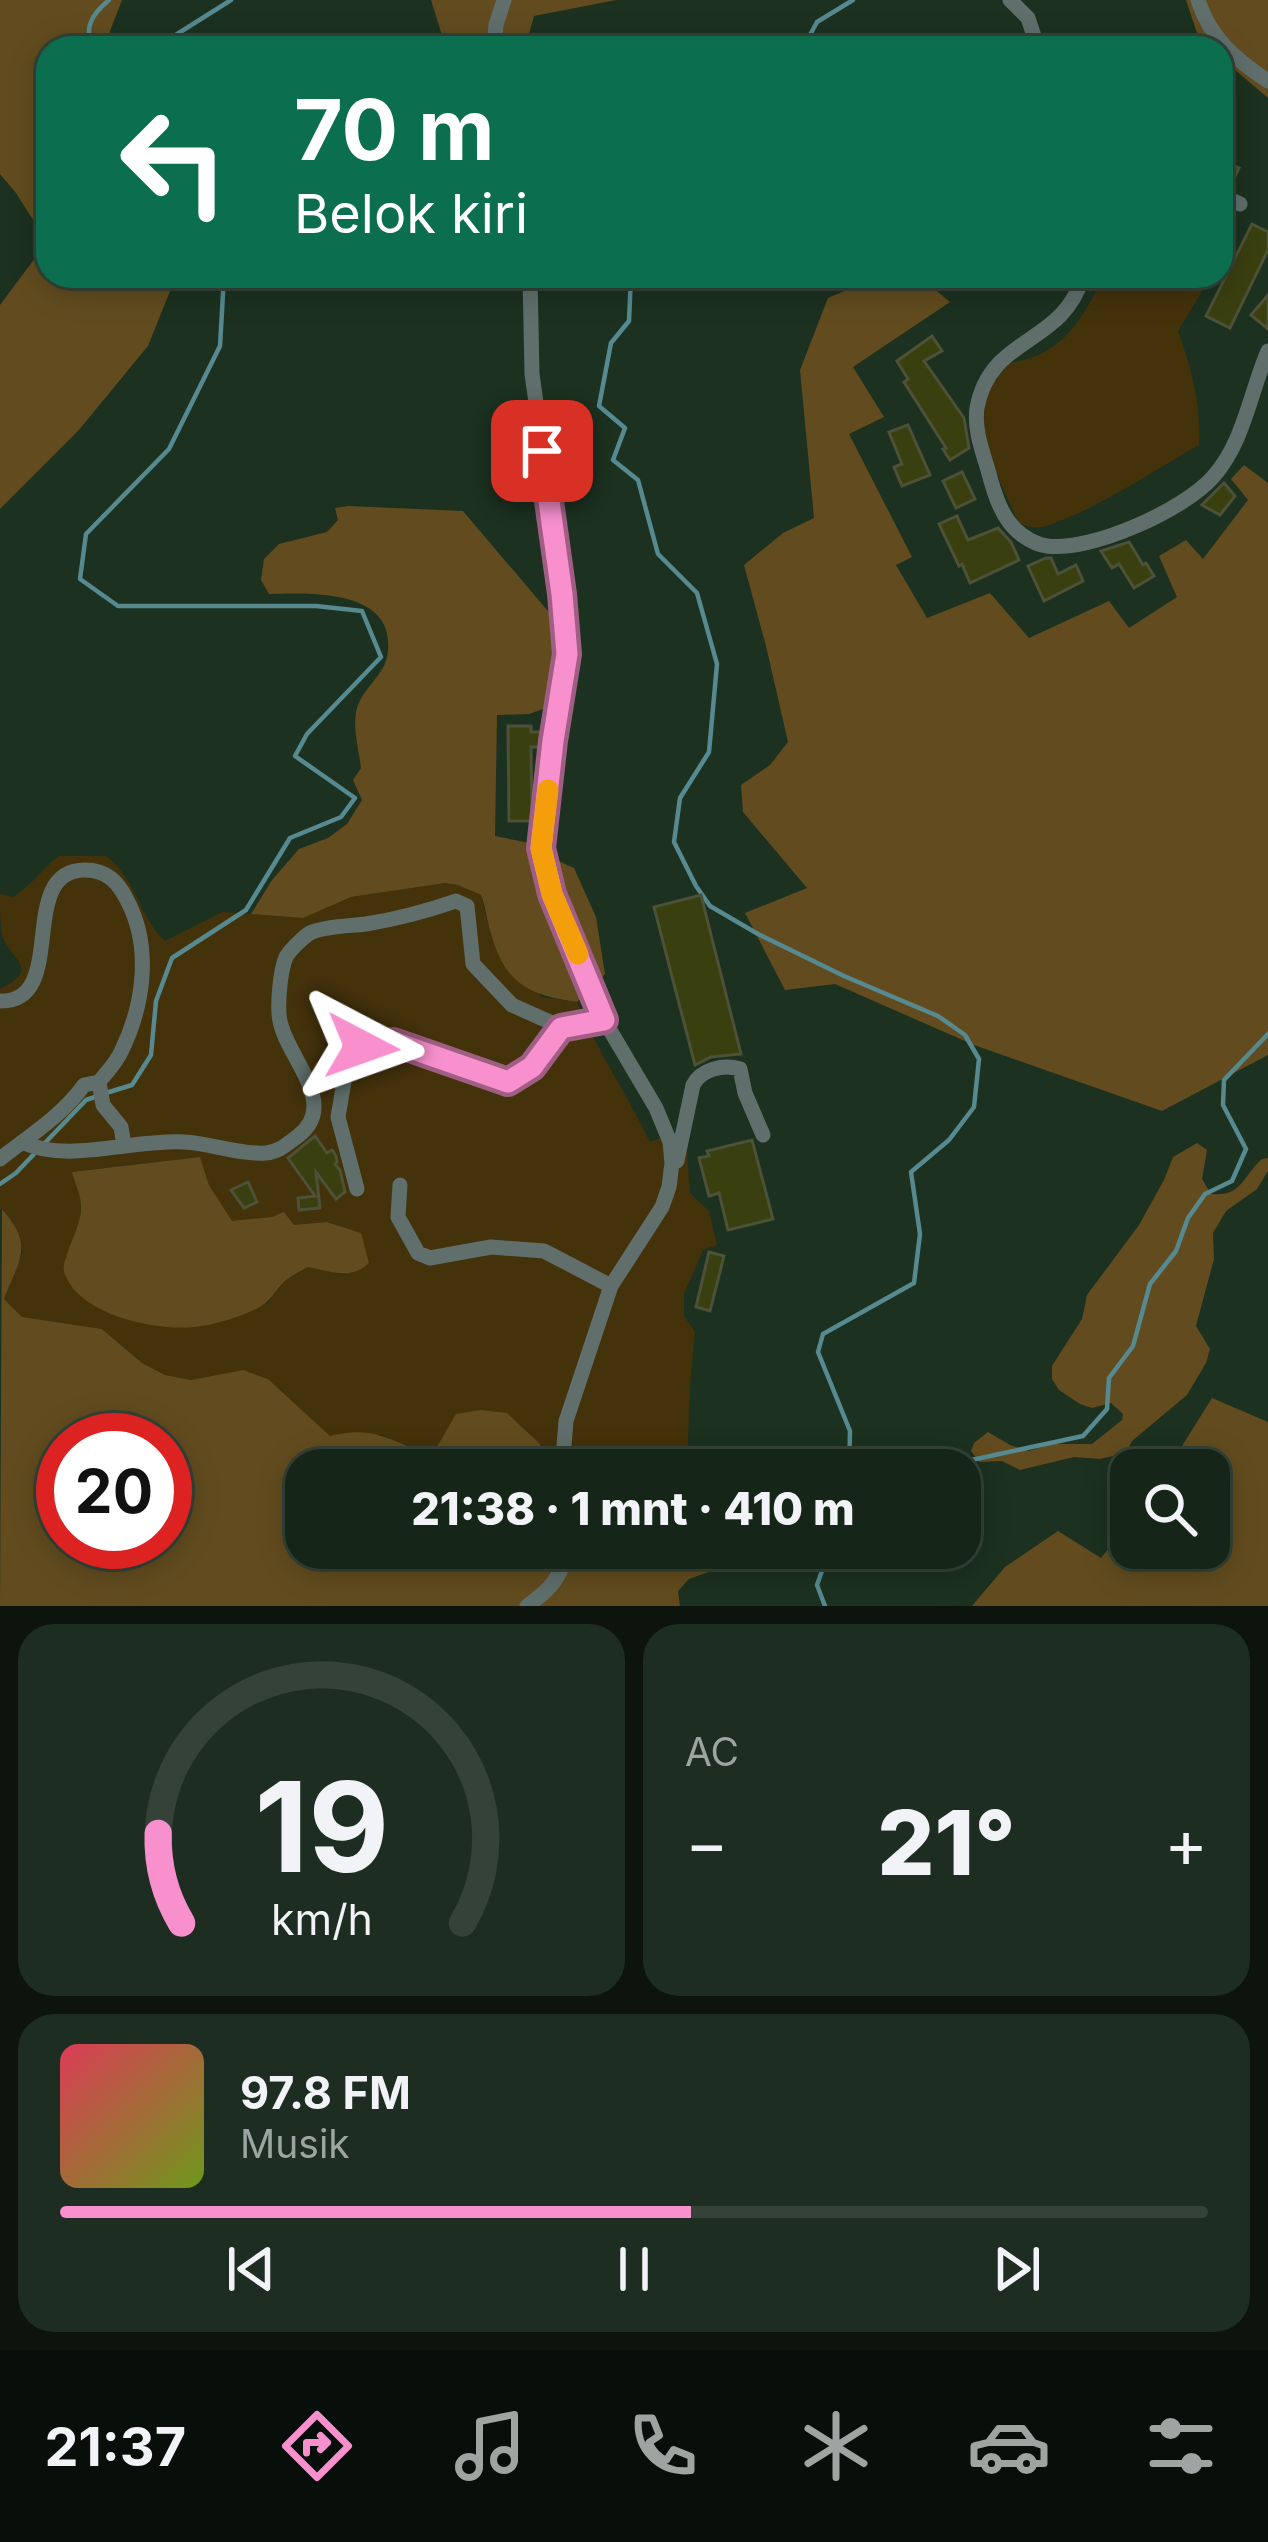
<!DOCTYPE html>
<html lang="id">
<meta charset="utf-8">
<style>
:root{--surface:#152518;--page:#1e2d21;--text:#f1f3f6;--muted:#9da5a2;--line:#344237;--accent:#f790cd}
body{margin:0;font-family:Inter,sans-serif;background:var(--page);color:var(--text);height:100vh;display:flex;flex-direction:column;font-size:45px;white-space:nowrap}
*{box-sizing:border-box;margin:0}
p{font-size:39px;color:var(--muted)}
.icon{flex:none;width:66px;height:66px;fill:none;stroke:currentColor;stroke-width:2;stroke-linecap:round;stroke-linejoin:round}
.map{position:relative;height:1606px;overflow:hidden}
.panel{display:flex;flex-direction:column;gap:18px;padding:18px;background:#0c140d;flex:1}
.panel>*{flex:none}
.hud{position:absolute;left:36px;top:36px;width:1197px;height:252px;border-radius:36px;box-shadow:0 6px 30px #0003,0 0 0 3px var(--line);background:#0b6e4f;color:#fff;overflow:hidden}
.controls{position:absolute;left:1110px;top:1449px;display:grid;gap:24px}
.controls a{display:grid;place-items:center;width:120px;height:120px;border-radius:24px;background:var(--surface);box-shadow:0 6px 30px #0003,0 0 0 3px var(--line);font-size:60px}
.speed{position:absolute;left:36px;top:1413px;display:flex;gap:24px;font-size:60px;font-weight:700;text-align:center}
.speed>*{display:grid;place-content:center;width:156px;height:156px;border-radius:50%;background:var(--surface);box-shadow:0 6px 30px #0003,0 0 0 3px var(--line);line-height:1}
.speed .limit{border:18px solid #d22;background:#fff;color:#111}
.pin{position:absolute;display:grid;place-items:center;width:102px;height:102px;color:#fff;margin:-51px;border-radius:24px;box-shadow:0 6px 18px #0006}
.me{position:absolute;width:132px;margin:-66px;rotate:94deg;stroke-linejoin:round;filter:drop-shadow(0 0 9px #0008)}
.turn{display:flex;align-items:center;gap:42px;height:252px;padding:0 60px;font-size:54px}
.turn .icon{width:156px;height:156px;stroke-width:2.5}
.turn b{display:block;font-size:84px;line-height:102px}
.big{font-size:90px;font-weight:800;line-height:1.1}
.panel .card{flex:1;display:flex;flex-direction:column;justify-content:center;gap:18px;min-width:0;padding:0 42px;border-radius:36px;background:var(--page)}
.panel .dial{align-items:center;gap:0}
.dial svg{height:312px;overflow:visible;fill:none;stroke:var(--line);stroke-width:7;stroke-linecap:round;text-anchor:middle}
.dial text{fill:var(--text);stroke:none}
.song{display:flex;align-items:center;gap:36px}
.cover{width:144px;height:144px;border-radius:18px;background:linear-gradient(135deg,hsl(350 70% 55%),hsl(80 70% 35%))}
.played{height:12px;border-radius:6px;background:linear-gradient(90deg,var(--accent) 55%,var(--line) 55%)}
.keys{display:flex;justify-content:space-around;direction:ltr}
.heat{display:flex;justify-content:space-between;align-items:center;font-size:66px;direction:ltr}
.panel .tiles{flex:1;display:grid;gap:18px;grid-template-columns:1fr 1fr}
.card:last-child{grid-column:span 2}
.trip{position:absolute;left:285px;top:1449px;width:696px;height:120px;border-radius:36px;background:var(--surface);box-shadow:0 6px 30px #0003,0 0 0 3px var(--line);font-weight:800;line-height:120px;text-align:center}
.tabs{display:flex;height:192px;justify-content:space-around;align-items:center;background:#080f0a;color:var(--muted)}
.tabs .icon{width:84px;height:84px}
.tabs .selected{color:var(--accent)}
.tabs b{font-size:54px;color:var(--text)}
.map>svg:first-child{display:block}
.green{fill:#44320b;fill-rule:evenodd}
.forest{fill:#624c1f;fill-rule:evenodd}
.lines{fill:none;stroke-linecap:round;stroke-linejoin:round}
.stream{stroke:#568a90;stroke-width:4.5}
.building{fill:#393f0f;stroke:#4c5137;stroke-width:3}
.minor{stroke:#606f6c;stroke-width:15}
.route-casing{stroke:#a15e85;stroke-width:30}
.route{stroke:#f790cd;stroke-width:21}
.slow{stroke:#f59e0b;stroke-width:21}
</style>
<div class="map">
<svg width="1268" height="1606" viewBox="0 0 1268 1606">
<rect width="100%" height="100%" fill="#1c3120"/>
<path class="green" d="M1104,276H1211L1178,331C1192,369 1201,404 1199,445C1153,471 1096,510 1046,526C1036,529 1029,527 1019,523C1002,486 970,426 991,386C996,378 1004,370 1009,363C1063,355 1081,321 1104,276Z
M59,856H106C137,879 138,916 165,941L223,912L303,918L351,897L445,883L458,885L481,895L491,936L542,997L577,1002C597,1051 627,1094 650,1142L677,1132L686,1139L690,1193L709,1211L717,1245L703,1250L684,1294V1316L695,1332L690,1386L687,1470H543C540,1449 537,1442 522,1427C499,1406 485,1410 456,1415L431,1457L382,1435L330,1436L268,1379L243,1370L191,1380L165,1375L142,1363L102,1329L22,1317L4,1299L23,1251L3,1209L0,1210V989C42,968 11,961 2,935C0,924 0,907 0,894L13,897C31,886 42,869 59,856ZM200,1157L209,1185L232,1222L272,1217L283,1213L294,1225L328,1222L361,1233L345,1275L308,1266L285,1281L268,1302L257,1308L137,1322L126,1317L65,1258L77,1235L82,1205L73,1172Z"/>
<path class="forest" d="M0,0H122L110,31L108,48H48V276H176L148,346L78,431L0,509V305L47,242L16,193L0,174Z
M431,0H616L534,16L525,48H446Z
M1186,0H1268V98L1221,58V48H1209L1199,39Z
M879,276L920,277L950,302L853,367L884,417L849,434L912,557L896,565L927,618L990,593L1029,638L1109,601L1129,628L1177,597L1159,556L1186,540L1203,559L1248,500L1231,479L1244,465L1268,483V1055L1162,1111L974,1045L835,984L785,990L745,913L807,888L743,812L741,785L770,765L788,742L766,646L744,565L783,533L814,518L800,370L828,298Z
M348,506L463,511L547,610L558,616V670L551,706L529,714L497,715L495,836L549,847L554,859L574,868L596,917L605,974L577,1002C529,995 506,985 491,934C487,921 486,908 481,895L458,885L445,883L351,897L303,918L251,914L272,880L299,849L328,838L347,824L362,800L353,780L361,768C359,751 353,730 356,713C359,691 383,677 387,657C400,589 312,593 269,594L261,580L264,559L279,544L327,532L338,520L335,508Z
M1197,1143L1207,1150L1202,1179L1211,1194C1242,1197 1242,1177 1262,1159L1268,1158V1171L1257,1189L1226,1211L1213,1233L1214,1259L1196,1326L1210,1349L1206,1363L1187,1395L1132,1441L1126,1453L1100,1459L1074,1457L1020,1470L1002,1461L979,1462L971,1451L974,1443L988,1432L1010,1445L1029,1451L1051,1444H1092L1122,1420L1123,1414L1111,1403L1092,1408L1080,1404L1059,1390L1052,1379V1366L1082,1319L1087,1295L1139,1225L1164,1180L1173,1157Z
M200,1157L209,1185L232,1221L272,1217L284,1212L294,1225L327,1222L361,1233L369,1263C350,1281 330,1271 308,1267C300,1271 291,1276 284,1282C275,1291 270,1302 258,1308C239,1317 215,1325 194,1327C156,1331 76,1315 64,1271C61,1260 81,1227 81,1209C82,1197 75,1184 72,1172Z
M2,1209C34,1246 20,1258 4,1299L22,1317L102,1329L142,1363L165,1375L191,1380L243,1370L268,1379L330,1436C372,1425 392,1440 431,1457L456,1414L481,1410L507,1413L540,1444L543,1470H306V1548H534L544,1560L579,1558L589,1548H708L714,1570L689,1579L678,1591L680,1606H0ZM63,1440H165V1542H63Z
M1212,1398L1268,1422V1606H972L1005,1567L1058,1531L1101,1558L1131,1522V1548H1209V1470H1167Z"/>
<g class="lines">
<path class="stream" d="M90,48C86,25 91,15 109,0
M155,48L231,0
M803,48L817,22L853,0
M631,276L629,321L611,343L599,406L625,428L613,460L638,480L658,554L697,593L717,664L709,752L680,798L674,842L696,886L710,906L758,934L844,976L938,1016L965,1035L979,1059L974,1107L949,1140L911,1172L920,1234L914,1283L823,1334L818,1352L850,1431L849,1470
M106,1093L132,1085L151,1055L156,1001L172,958L246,910L290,838L341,817L355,798L295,756L307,734L381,657L362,611L316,606H118L80,579L86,534L169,449L220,346L224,276
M43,1145L86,1100L95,1097
M0,1184L16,1173L35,1153
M907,1470L976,1459L1083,1436L1107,1409L1109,1378L1133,1346L1150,1284L1176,1251L1188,1218L1205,1194L1232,1181L1246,1149L1223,1105L1224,1080L1268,1034
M825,1606L817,1585L830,1548"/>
</g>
<path class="building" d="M1221,160L1239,168L1230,187L1221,184Z
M1252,224L1268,232V250L1230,328L1206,316Z
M1268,295V329L1251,315Z
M932,336L942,351L924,361L964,418L969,448L950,460L943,449L946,448L904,382L908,379L897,361Z
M908,425L930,475L902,486L894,467L902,464L889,432Z
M962,472L975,499L956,508L943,481Z
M1224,483L1235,496L1220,515L1202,505Z
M957,516L968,540L998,528L1011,542L1019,560L970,583L962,564L959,566L939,524Z
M1129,542L1143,565L1146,563L1154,576L1134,588L1119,564L1112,568L1101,551Z
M1046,558H1051L1058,574L1076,565L1083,581L1044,601L1028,566Z
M508,726H531V732H542L540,747H531L532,821H509Z
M701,895L741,1054L711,1057L695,1065L654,907Z
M315,1136L327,1153L332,1150L336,1156L337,1162L335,1164L340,1170L345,1192L336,1199L316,1172L320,1208L299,1210L298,1198L315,1196L288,1158Z
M752,1140L773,1219L728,1230L719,1193L709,1196L699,1158L709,1156L707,1151Z
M248,1182L257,1202L244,1208L231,1190Z
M709,1252L724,1256L710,1311L696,1307Z"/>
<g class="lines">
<path class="minor" d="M1010,0L1028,18L1038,48
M1198,0C1210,38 1236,60 1268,81
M494,48L496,25L504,0
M1221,196L1240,204
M530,276L532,374L563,594L567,654L553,741L541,848L552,894L590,987L604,1020L656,1108L670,1142L672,1163L669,1187L662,1207L611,1286L566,1421L562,1470
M1083,276C1063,346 990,335 977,408C974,429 982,450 988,470C994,493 1002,521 1022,535C1029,540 1038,545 1047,546C1091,552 1184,510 1213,477C1244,442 1250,393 1268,351
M0,1001C70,1003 15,870 85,870C107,870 118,882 127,900C152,947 144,1005 121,1052C116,1063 106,1073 99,1082L84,1085C63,1115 29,1136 0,1159
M99,1082L103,1105L121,1127L124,1145
M22,1142C68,1164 132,1139 184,1142C211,1143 239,1155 266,1153C279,1152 287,1144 298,1136C340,1104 287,1058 280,1021C277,1007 280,971 286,957C290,950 305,935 312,932C327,926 350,926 366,924C397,919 427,911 456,901L467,906L473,964L512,1005L561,1027
M677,1161L693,1085C701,1069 724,1064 740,1069L745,1093L763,1135
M400,1185L398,1217L418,1253L430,1258L491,1247L544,1251L611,1286
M357,1189L338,1117L347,1064L362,1047L393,1042L508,1081L532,1067L561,1027L604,1020
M527,1606C551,1589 562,1577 567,1548"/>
</g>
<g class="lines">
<g class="route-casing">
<path id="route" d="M362,1047L393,1042L508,1082L532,1067L561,1028L604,1020L552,894L541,848L553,741L567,654L562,594L542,451"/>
</g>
<use href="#route" class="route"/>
<path class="slow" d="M548,790L541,848L552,894L578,954"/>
</g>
</svg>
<div class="controls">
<a><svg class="icon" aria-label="search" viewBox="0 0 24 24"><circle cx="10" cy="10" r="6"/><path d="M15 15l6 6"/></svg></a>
</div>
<div class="speed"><div class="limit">20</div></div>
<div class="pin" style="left:542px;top:451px;background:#d93025"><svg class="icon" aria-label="arrive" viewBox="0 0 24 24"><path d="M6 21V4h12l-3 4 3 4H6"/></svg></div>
<svg class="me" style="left:362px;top:1047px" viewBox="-20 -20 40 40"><path d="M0-17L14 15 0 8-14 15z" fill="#f790cd" stroke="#fff" stroke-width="4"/></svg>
<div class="trip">21:38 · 1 mnt · 410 m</div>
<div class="hud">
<div class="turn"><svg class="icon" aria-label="left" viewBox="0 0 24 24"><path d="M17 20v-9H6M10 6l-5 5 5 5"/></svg><div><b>70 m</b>Belok kiri</div></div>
</div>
</div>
<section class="panel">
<div class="tiles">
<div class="card dial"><svg viewBox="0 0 100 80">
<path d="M14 69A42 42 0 1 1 86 69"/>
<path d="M14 69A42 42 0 0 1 8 46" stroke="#f790cd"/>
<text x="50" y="56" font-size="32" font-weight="700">19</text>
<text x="50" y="72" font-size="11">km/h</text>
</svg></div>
<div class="card"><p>AC</p>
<div class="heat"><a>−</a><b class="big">21°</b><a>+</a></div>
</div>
<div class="card">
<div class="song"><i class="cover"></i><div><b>97.8 FM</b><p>Musik</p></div></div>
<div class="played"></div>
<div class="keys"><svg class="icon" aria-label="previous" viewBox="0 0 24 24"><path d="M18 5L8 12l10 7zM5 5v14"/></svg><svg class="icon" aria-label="pause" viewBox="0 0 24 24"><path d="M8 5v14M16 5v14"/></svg><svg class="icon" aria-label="next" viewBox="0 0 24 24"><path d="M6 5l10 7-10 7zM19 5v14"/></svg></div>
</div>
</div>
</section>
<nav class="tabs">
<b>21:37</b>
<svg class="icon selected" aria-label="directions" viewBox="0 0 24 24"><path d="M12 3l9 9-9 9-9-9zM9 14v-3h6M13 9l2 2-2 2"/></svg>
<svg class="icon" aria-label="music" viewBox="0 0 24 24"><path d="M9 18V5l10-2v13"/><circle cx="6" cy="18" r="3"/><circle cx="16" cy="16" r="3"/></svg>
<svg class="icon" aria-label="phone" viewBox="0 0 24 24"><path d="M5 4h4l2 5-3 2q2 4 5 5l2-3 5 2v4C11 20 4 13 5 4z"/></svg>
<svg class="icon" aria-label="climate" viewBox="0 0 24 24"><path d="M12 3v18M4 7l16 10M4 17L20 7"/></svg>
<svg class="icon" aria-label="car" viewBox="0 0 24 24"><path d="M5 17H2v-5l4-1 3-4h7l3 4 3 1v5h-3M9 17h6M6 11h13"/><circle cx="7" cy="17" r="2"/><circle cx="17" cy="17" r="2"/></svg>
<svg class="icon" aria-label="filters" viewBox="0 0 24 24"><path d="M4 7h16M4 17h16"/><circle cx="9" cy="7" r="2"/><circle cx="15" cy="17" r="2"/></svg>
</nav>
